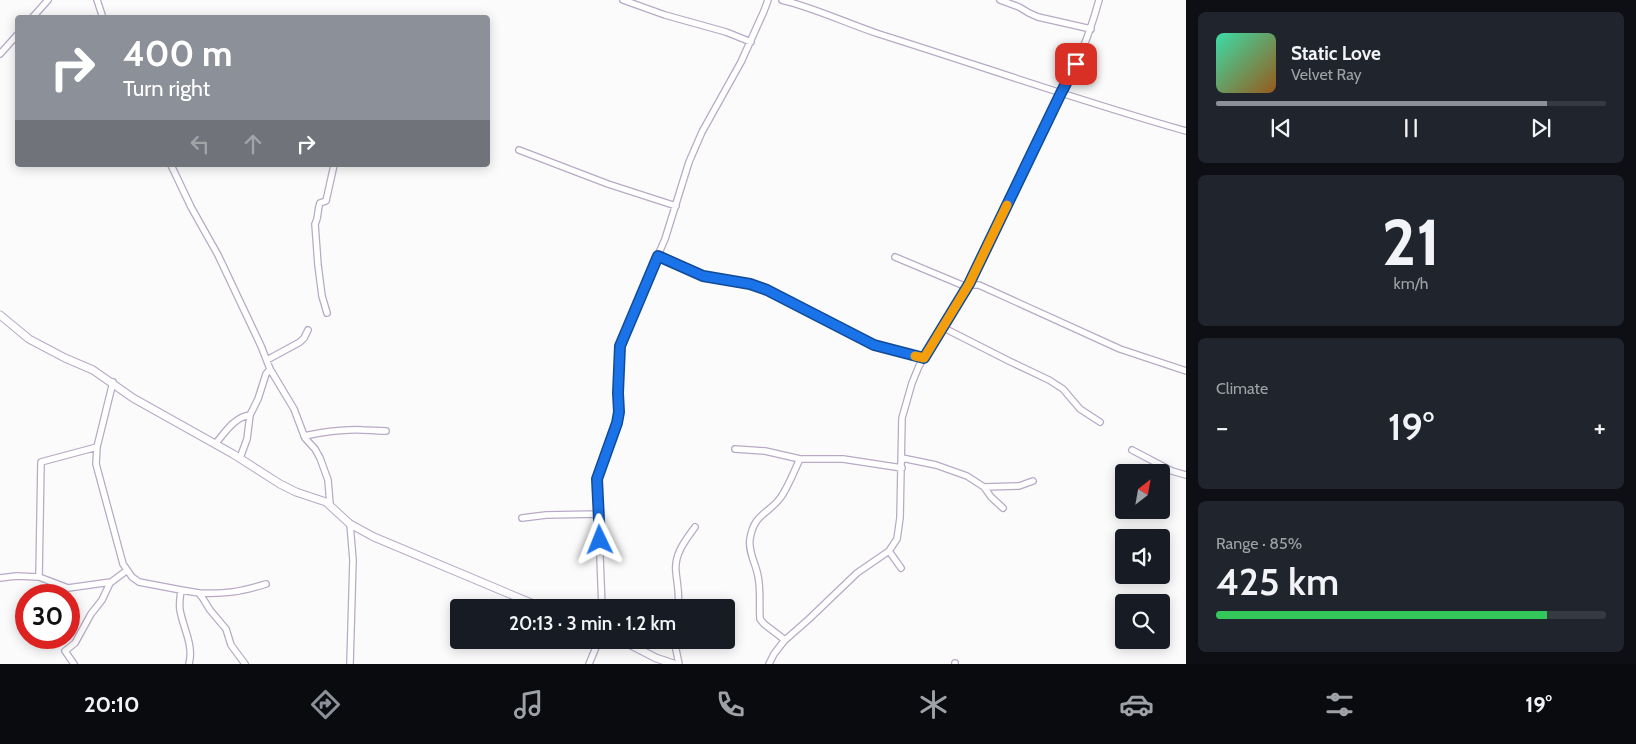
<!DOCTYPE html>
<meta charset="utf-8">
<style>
:root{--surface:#171b24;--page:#20242c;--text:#f1f3f6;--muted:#9ea1a6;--line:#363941;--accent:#8c9099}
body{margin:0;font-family:Cabin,sans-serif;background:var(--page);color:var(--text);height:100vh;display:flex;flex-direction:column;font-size:19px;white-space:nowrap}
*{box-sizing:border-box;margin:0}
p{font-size:16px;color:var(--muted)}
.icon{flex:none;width:28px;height:28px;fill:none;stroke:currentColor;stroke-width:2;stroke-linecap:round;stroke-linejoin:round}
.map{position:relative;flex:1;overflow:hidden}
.details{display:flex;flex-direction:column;gap:12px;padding:12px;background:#0d0f14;width:450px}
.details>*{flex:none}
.banner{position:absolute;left:15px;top:15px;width:475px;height:152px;border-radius:5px;box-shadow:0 2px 12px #0003;background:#8c9099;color:#fff;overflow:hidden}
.needle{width:32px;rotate:31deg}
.buttons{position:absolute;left:1115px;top:464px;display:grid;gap:10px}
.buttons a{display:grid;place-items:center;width:55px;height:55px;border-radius:5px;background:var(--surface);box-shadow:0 2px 12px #0003;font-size:25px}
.speed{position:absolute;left:15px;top:584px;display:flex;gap:10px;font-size:25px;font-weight:700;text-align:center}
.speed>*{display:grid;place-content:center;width:65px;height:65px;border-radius:50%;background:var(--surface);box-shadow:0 2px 12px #0003;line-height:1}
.speed .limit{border:8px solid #d22;background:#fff;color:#111}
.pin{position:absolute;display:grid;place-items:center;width:42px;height:42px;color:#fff;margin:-21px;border-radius:10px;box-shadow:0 2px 8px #0006}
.me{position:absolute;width:55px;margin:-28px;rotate:358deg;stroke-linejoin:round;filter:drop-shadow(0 0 4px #0008)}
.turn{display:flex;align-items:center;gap:18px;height:105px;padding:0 25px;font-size:22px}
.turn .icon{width:65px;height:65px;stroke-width:2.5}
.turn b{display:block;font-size:35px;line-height:42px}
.lanes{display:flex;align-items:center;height:48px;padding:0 25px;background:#0003;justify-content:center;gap:25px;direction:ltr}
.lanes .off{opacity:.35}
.big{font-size:38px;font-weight:600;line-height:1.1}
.details .card{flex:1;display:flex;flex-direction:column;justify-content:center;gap:8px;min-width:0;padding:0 18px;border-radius:8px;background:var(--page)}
.details .dial{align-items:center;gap:0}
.dial b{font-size:65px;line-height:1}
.song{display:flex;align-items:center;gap:15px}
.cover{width:60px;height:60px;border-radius:8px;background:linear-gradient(135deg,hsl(160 70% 55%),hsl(30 70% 35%))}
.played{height:5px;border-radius:2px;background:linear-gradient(90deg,var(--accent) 85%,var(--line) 85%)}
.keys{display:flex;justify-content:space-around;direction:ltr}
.heat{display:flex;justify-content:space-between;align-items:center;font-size:28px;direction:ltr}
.charge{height:8px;border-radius:4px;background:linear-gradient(90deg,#34c759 85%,var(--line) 0)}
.trip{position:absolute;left:450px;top:599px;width:285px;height:50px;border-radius:5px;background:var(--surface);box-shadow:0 2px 12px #0003;font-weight:600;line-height:50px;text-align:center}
.tabs{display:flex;height:80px;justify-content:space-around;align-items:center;background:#090b0e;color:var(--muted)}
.tabs .icon{width:35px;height:35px}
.tabs .selected{color:var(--accent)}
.tabs b{font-size:22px;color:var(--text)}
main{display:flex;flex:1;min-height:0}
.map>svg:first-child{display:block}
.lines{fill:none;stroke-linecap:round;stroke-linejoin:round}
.minor-casing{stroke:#b7aac6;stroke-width:8}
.tertiary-casing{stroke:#b7aac6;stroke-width:9}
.minor{stroke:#fff;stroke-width:5.5}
.tertiary{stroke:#fff;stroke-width:7}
.route-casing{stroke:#114b97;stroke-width:12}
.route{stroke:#1a73e8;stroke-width:9}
.slow{stroke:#f59e0b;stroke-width:9}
</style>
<main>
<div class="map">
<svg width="1186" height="664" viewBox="0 0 1186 664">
<rect width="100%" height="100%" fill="#fbfbfb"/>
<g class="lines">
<g class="minor-casing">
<path id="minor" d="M97,0L103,18
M623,0L665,15L726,32L751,42
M782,0C815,8 846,23 879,34C981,66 1083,102 1186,131
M1000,0L1019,7L1029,13L1038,17L1091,29
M32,18L48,0
M0,54L18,34
M519,150L608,184L676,206
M171,165L191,207L218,255L261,346L270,369L294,409L305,438L315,449L320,458L328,480L330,504
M658,256L703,277L750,284L767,290L874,345L924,358
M895,257L962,285H979L1120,349L1186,371
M327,313L322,296L318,265L315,224C319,217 317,210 320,203L326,201L334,165
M942,327L1009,361L1049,380L1063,389L1080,409L1100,422
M267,360L300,342L304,338L308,330
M113,382L97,447L96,464L123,564L132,577L139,582L181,590C180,597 179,603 180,610C183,628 194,645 189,664
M304,436C323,432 343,429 363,430C371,430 378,431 386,431
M215,444C225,433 234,417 250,415
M735,449L765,451L800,459H843L902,468
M1132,450L1172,471L1186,475
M240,458L247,439L250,415L258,399L266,374L270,369
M902,458L936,465L967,476L984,487L991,497L1003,508
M984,487L1019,486L1033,481
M522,518L546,515L599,514
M889,551L901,568
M39,577L41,462L97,447
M0,578L16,576L39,577L68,588L111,582
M181,590L199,593L202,597L210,610L226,629L231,645L245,664
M199,593C227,594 239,592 266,584
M602,608L597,479L617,423L619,413V355L623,336L665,239L689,162L702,132L741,62L764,11L768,0
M678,608C680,595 677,584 676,572C674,554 685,541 695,527
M674,640L679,664
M785,640L764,624L760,619C759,604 761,591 758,576C756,564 748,552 750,539C754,513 769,514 781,497C789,485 794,471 800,459
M955,663V664
M74,664L65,651L75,643L91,614L102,600L110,583L126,571
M350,664L353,560L350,524
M589,664L599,640
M769,664L774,654L784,641L809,619L857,573L889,551L897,539L900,518L902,418L912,383L919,366L969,284L1061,93C1078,64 1090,33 1099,0"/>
</g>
<g class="tertiary-casing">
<path id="tertiary" d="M0,315L29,339L65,358L93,370L133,398L233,454L280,484L296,492L326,502L350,524L374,537L543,608
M621,640L656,658L674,664"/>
</g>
<use href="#minor" class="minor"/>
<use href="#tertiary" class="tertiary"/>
</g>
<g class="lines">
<g class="route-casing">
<path id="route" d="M600,540L597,479L617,423L619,412L618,393L620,346L658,256L703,276L750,284L767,290L874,345L924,358L969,284L1061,93L1076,64"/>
</g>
<use href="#route" class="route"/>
<path class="slow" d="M915,356L924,358L969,284L1007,205"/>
</g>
</svg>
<div class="buttons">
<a><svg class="needle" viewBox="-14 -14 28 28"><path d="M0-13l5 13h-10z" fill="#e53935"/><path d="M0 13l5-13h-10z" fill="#9ea1a6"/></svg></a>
<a><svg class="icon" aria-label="sound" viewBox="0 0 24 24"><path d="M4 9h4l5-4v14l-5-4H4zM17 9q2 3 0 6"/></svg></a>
<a><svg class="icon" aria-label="search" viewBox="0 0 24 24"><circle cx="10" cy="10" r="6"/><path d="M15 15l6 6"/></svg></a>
</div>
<div class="speed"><div class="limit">30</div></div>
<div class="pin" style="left:1076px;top:64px;background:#d93025"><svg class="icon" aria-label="arrive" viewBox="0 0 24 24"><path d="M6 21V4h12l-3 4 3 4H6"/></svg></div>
<svg class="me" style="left:600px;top:540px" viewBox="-20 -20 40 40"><path d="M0-17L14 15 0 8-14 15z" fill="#1a73e8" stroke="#fff" stroke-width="4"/></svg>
<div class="trip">20:13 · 3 min · 1.2 km</div>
<div class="banner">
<div class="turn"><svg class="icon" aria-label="right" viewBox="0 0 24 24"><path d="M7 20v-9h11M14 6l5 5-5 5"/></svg><div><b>400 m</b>Turn right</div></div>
<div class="lanes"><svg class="icon off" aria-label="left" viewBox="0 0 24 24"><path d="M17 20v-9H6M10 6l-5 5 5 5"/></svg><svg class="icon off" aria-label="ahead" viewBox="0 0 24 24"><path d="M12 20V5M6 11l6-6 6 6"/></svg><svg class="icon" aria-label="right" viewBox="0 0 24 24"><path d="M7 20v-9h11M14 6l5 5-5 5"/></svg></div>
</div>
</div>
<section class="details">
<div class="card">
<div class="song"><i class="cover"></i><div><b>Static Love</b><p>Velvet Ray</p></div></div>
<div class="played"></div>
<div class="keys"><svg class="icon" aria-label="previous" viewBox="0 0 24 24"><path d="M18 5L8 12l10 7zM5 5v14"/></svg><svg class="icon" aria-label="pause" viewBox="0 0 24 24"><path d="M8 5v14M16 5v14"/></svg><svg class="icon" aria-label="next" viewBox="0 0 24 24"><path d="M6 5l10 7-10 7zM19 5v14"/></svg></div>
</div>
<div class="card dial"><b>21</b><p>km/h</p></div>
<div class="card"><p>Climate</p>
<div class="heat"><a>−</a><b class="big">19°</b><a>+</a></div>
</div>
<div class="card"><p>Range · 85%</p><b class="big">425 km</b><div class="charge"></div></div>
</section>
</main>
<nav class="tabs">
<b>20:10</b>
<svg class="icon selected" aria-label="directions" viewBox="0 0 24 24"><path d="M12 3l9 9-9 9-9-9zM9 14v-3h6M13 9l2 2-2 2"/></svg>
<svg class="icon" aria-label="music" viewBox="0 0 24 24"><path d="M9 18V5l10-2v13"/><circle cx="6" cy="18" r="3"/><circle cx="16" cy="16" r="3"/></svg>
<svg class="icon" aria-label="phone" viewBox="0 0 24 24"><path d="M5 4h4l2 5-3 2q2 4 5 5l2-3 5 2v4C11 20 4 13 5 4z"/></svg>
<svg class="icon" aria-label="climate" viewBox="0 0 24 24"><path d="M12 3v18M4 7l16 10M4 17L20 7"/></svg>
<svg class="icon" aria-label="car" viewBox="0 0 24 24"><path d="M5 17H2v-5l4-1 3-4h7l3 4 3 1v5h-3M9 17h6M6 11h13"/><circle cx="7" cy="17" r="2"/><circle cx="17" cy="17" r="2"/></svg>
<svg class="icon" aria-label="filters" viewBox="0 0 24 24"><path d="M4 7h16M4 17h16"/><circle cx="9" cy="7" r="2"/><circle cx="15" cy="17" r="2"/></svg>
<b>19°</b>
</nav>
